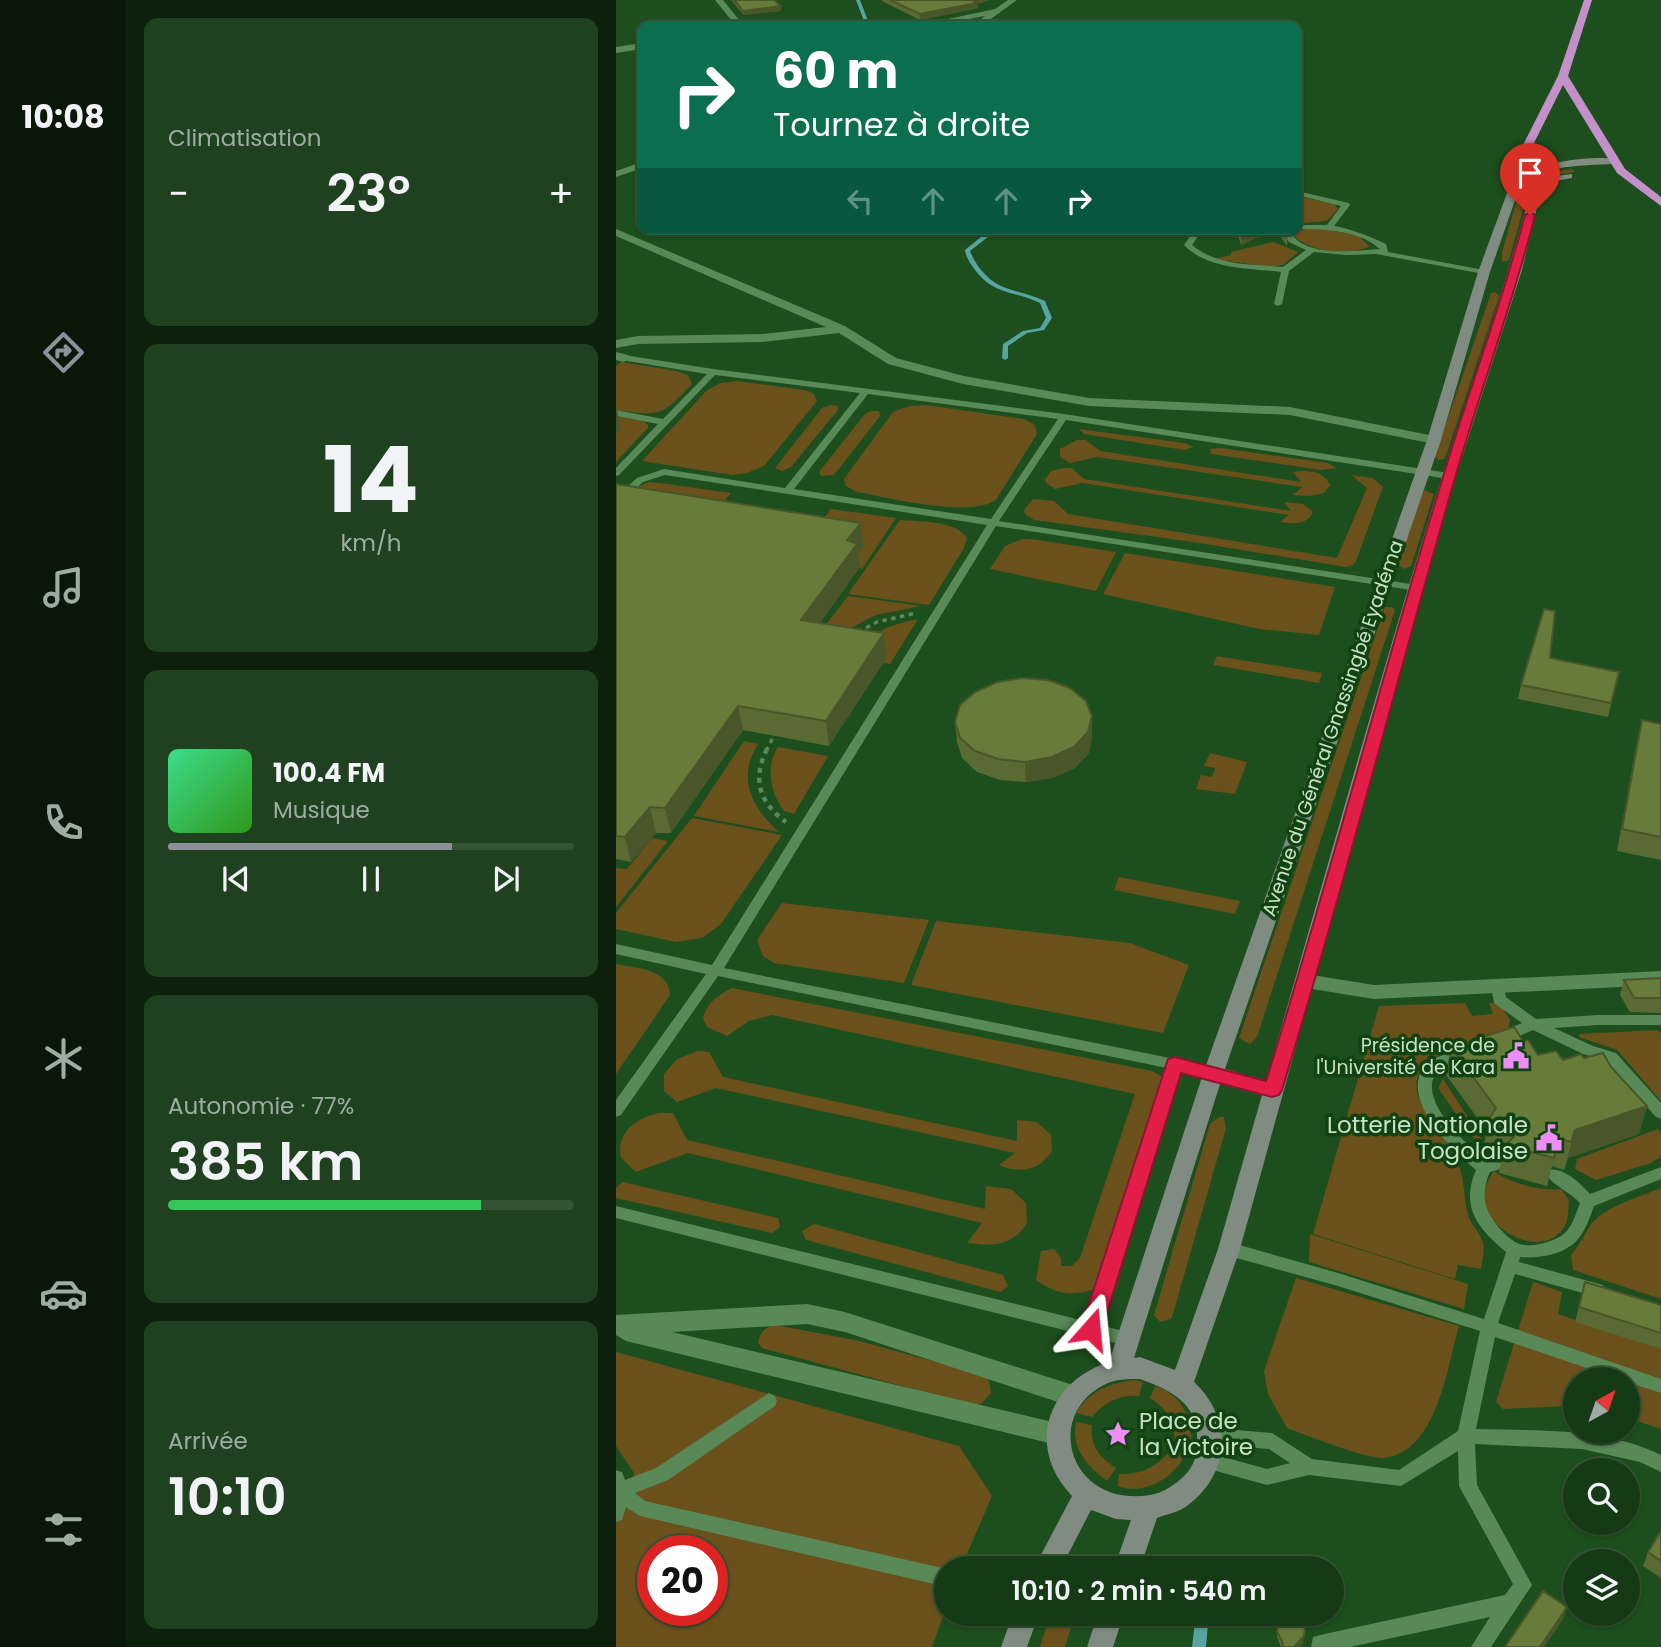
<!DOCTYPE html>
<html lang="fr">
<meta charset="utf-8">
<style>
:root{--surface:#163a16;--page:#1f411f;--text:#f1f3f6;--muted:#9eada1;--line:#355435;--accent:#8c9099}
body{margin:0;font-family:Poppins,sans-serif;background:var(--page);color:var(--text);height:100vh;display:flex;flex-direction:column;font-size:26px;white-space:nowrap}
*{box-sizing:border-box;margin:0}
p{font-size:23px;color:var(--muted)}
.icon{flex:none;width:38px;height:38px;fill:none;stroke:currentColor;stroke-width:2;stroke-linecap:round;stroke-linejoin:round}
.map{position:relative;flex:1;overflow:hidden}
.details{display:flex;flex-direction:column;gap:18px;padding:18px;background:#0c200c;width:490px}
.details>*{flex:none}
.guide{position:absolute;left:21px;top:21px;width:665px;height:214px;border-radius:14px;box-shadow:0 2px 5px #0004,0 0 0 2px var(--line);background:#0b6e4f;color:#fff;overflow:hidden}
.needle{width:46px;rotate:40deg}
.tools{position:absolute;left:947px;top:1367px;display:grid;gap:14px}
.tools a{display:grid;place-items:center;width:77px;height:77px;border-radius:50%;background:var(--surface);box-shadow:0 2px 5px #0004,0 0 0 2px var(--line);font-size:35px}
.speed{position:absolute;left:21px;top:1535px;display:flex;gap:14px;font-size:35px;font-weight:700;text-align:center}
.speed>*{display:grid;place-content:center;width:91px;height:91px;border-radius:50%;background:var(--surface);box-shadow:0 2px 5px #0004,0 0 0 2px var(--line);line-height:1}
.speed .limit{border:10px solid #d22;background:#fff;color:#111}
.pin{position:absolute;display:grid;place-items:center;width:60px;height:60px;color:#fff;margin:-72px -30px;border-radius:50% 50% 50% 0;rotate:-45deg;box-shadow:0 0 7px #0007}
.pin .icon{rotate:45deg}
.me{position:absolute;width:77px;margin:-38px;rotate:18deg;stroke-linejoin:round;filter:drop-shadow(0 0 5px #0008)}
.turn{display:flex;align-items:center;gap:24px;height:147px;padding:0 21px;font-size:32px}
.turn .icon{width:91px;height:91px;stroke-width:2.5}
.turn b{display:block;font-size:49px;line-height:60px}
.lanes{display:flex;align-items:center;height:66px;padding:0 21px;background:#0003;justify-content:center;gap:35px;direction:ltr}
.lanes .off{opacity:.35}
.big{font-size:52px;font-weight:600;line-height:1.1}
.details .widget{flex:1;display:flex;flex-direction:column;justify-content:center;gap:10px;min-width:0;padding:0 24px;border-radius:14px;background:var(--page)}
.details .dial{align-items:center;gap:0}
.dial b{font-size:91px;line-height:1}
.song{display:flex;align-items:center;gap:21px}
.cover{width:84px;height:84px;border-radius:10px;background:linear-gradient(135deg,hsl(150 70% 55%),hsl(110 70% 35%))}
.played{height:7px;border-radius:4px;background:linear-gradient(90deg,var(--accent) 70%,var(--line) 70%)}
.keys{display:flex;justify-content:space-around;direction:ltr}
.heat{display:flex;justify-content:space-between;align-items:center;font-size:38px;direction:ltr}
.charge{height:10px;border-radius:5px;background:linear-gradient(90deg,#34c759 77%,var(--line) 0)}
.trip{position:absolute;left:318px;top:1556px;width:410px;height:70px;border-radius:35px;background:var(--surface);box-shadow:0 2px 5px #0004,0 0 0 2px var(--line);font-weight:600;line-height:70px;text-align:center}
main{display:flex;flex:1;min-height:0}
.menu{display:flex;flex-direction:column;width:126px;justify-content:space-around;align-items:center;background:#091709;color:var(--muted)}
.menu .icon{width:49px;height:49px}
.menu .on{color:var(--accent)}
.menu b{font-size:32px;color:var(--text)}
.map>svg:first-child{display:block}
.green{fill:#6a511c;fill-rule:evenodd}
.lines{fill:none;stroke-linecap:round;stroke-linejoin:round}
.stream{fill:#58a4a1;fill-rule:evenodd}
.path-far1{stroke:#5c855b;stroke-width:3.5;stroke-dasharray:4.5 4.5;stroke-linecap:butt}
.path{stroke:#5c855b;stroke-width:4.5;stroke-dasharray:5 5;stroke-linecap:butt}
.service{fill:#588956;fill-rule:evenodd}
.minor{fill:#588956;fill-rule:evenodd}
.secondary{fill:#808c81;fill-rule:evenodd}
.trunk{fill:#c390c9;fill-rule:evenodd}
.wall{fill:#596a32}
.shaded-wall{fill:#485629}
.building{fill:#677b3a;stroke:#485629;stroke-width:2}
.route{fill:#e11d48;stroke:#92132f;stroke-width:2}
.labels{text-anchor:middle;stroke-width:7;stroke-linejoin:round;paint-order:stroke}
.street-label{font-size:19px;fill:#c8e2c6;stroke:#114312}
.poi-label{font-size:19px;fill:#c8e2c6;stroke:#114312;text-anchor:end}
.near-poi-label{font-size:23px;fill:#c8e2c6;stroke:#114312;text-anchor:end}
</style>
<main>
<nav class="menu">
<b>10:08</b>
<svg class="icon on" aria-label="directions" viewBox="0 0 24 24"><path d="M12 3l9 9-9 9-9-9zM9 14v-3h6M13 9l2 2-2 2"/></svg>
<svg class="icon" aria-label="music" viewBox="0 0 24 24"><path d="M9 18V5l10-2v13"/><circle cx="6" cy="18" r="3"/><circle cx="16" cy="16" r="3"/></svg>
<svg class="icon" aria-label="phone" viewBox="0 0 24 24"><path d="M5 4h4l2 5-3 2q2 4 5 5l2-3 5 2v4C11 20 4 13 5 4z"/></svg>
<svg class="icon" aria-label="climate" viewBox="0 0 24 24"><path d="M12 3v18M4 7l16 10M4 17L20 7"/></svg>
<svg class="icon" aria-label="car" viewBox="0 0 24 24"><path d="M5 17H2v-5l4-1 3-4h7l3 4 3 1v5h-3M9 17h6M6 11h13"/><circle cx="7" cy="17" r="2"/><circle cx="17" cy="17" r="2"/></svg>
<svg class="icon" aria-label="filters" viewBox="0 0 24 24"><path d="M4 7h16M4 17h16"/><circle cx="9" cy="7" r="2"/><circle cx="15" cy="17" r="2"/></svg>
</nav>
<section class="details">
<div class="widget"><p>Climatisation</p>
<div class="heat"><a>−</a><b class="big">23°</b><a>+</a></div>
</div>
<div class="widget dial"><b>14</b><p>km/h</p></div>
<div class="widget">
<div class="song"><i class="cover"></i><div><b>100.4 FM</b><p>Musique</p></div></div>
<div class="played"></div>
<div class="keys"><svg class="icon" aria-label="previous" viewBox="0 0 24 24"><path d="M18 5L8 12l10 7zM5 5v14"/></svg><svg class="icon" aria-label="pause" viewBox="0 0 24 24"><path d="M8 5v14M16 5v14"/></svg><svg class="icon" aria-label="next" viewBox="0 0 24 24"><path d="M6 5l10 7-10 7zM19 5v14"/></svg></div>
</div>
<div class="widget"><p>Autonomie · 77%</p><b class="big">385 km</b><div class="charge"></div></div>
<div class="widget"><p>Arrivée</p><b class="big">10:10</b></div>
</section>
<div class="map">
<svg width="1045" height="1647" viewBox="0 0 1045 1647">
<rect width="100%" height="100%" fill="#1d4e1d"/>
<path class="green" d="M956,169L959,172L923,177L914,184L893,260L886,262V252L906,182L920,174Z
M681,196L718,204L722,209L711,221L685,223L681,221Z
M700,227L743,236L754,247C728,256 693,253 674,232Z
M657,242L682,252L667,265L654,267L598,259L615,255V252Z
M879,292L883,296L830,455L828,459L822,460L819,456L875,293Z
M5,362L60,371L72,375L76,384C45,417 45,416 0,410V366Z
M121,381L188,390L197,393L201,401L148,466L131,473L116,475L26,461L91,390L105,383Z
M215,405L222,406V410L175,467L166,471L159,468L206,408Z
M310,405L408,419L419,425L421,434L380,500C351,518 276,498 241,492L230,486L228,479L277,412L293,406Z
M255,411H263L264,416L218,475L205,476L203,472L249,414Z
M0,416L27,421L32,425V428L0,462Z
M463,429L568,443L578,447L568,450L468,434Z
M461,440H470L484,451L685,482L677,472C691,470 707,470 714,485L708,493L693,496L677,495L686,487L481,457L454,463L444,457V449Z
M604,448L711,463L721,468L705,470L595,454L594,449Z
M448,468H456L468,479L675,511L668,502L687,504L697,512C691,525 677,524 664,522L673,515L466,483L439,489L430,483L429,479L435,471Z
M735,475L757,478L767,487L740,561L737,565L730,567L577,542L418,520L409,514L408,510L417,499L438,501L452,514L721,558L751,488Z
M33,482L44,483L115,493L91,520L0,506L21,487Z
M808,490L818,494L795,566L789,569L781,565Z
M215,509L280,518L246,569L234,564L247,546L194,537Z
M284,520C304,522 340,520 351,538L348,548L313,605L232,594Z
M406,539H415L500,552L480,591L374,569L389,546Z
M509,553L719,587L703,635L643,629L487,594Z
M232,596L305,606L260,615L227,632L195,644Z
M769,607H776L779,610L641,1037L634,1044L623,1038Z
M302,619L274,664L225,655C250,636 271,625 302,619Z
M601,656L706,673L703,683L597,665Z
M128,741L142,744C121,778 135,807 163,832L78,816Z
M162,747L212,756L178,814L168,811C154,792 149,767 162,747Z
M594,753L631,762L619,794L580,789L585,775L596,777L599,768L588,766Z
M76,818L166,835L105,924L86,938L60,942L0,929V913Z
M36,838L52,841L0,907V868L11,869Z
M503,877L624,901L619,914L498,890Z
M166,903L313,920L288,983L158,963L147,956L141,940Z
M320,921L514,943L573,965L547,1033L295,985Z
M0,964C20,968 53,969 54,995L0,1074Z
M116,988L536,1071L548,1078L482,1288C457,1297 441,1295 420,1280L425,1251L438,1249L445,1258V1266H456L464,1258L519,1094L156,1015L133,1021L111,1036L91,1027L87,1019C91,1002 101,996 116,988Z
M849,1003L856,1016L877,1014L873,1003L884,1004L894,1020L892,1029L812,1060C779,1094 826,1126 840,1157C849,1176 847,1196 852,1215C855,1225 864,1232 867,1243C869,1251 866,1261 865,1269L842,1265L839,1279L697,1234L763,1006Z
M1041,1030L1045,1033V1101L1001,1050L963,1037V1034Z
M82,1051L93,1052L107,1077L401,1141V1120L421,1122L435,1135L436,1151C423,1171 404,1174 383,1165L399,1153L100,1088L61,1102L48,1091V1074L61,1059Z
M827,1079L866,1139L861,1143L822,1088Z
M43,1113H57L71,1140L369,1209L370,1186L395,1189L410,1203L411,1223C396,1247 376,1246 351,1243L366,1223L72,1153L20,1172L5,1158C0,1132 20,1118 43,1113Z
M603,1117H608L610,1128L557,1314L555,1319L544,1322L538,1315L594,1124Z
M1042,1129L1045,1133V1157L1035,1163L980,1180L959,1169L961,1159Z
M878,1171C892,1183 927,1192 945,1189L953,1200C952,1209 953,1219 948,1227C924,1267 841,1219 878,1171Z
M7,1182L162,1218L164,1227L156,1233L0,1198V1188Z
M1045,1188V1299L957,1270L955,1255C964,1245 969,1233 976,1223C992,1205 1024,1197 1045,1188Z
M198,1224L387,1275L392,1286L385,1292L190,1240L186,1231Z
M694,1234L852,1284L848,1309L693,1262Z
M680,1278L843,1326C831,1368 821,1452 768,1458C750,1459 690,1435 671,1428L652,1394L648,1371Z
M917,1282L946,1292L942,1314L1045,1349V1429L1012,1418V1379H959V1408L948,1406L887,1409L880,1402Z
M160,1325L243,1341L367,1375L373,1381L375,1393L365,1404L356,1405L146,1348L142,1343C144,1332 149,1327 160,1325Z
M0,1352L343,1446L376,1496L345,1568H331V1605L316,1647H0V1502L16,1481L18,1473L0,1446ZM37,1550H96V1610H37Z
M519,1380L527,1382L523,1396C503,1394 489,1402 476,1417L460,1413C474,1390 494,1383 519,1380Z
M539,1386C566,1395 575,1416 576,1443L559,1439C557,1419 551,1409 534,1398Z
M460,1422L476,1425C474,1446 483,1457 500,1468L491,1481C471,1466 455,1449 460,1422Z
M555,1450L569,1454C559,1478 527,1496 502,1486L503,1474C526,1475 540,1467 555,1450Z
M434,1614H459L449,1647H424Z"/>
<g class="lines">
<path class="stream" d="M240,0H244L254,26H250Z
M375,229H382L354,251C360,267 374,283 390,288C403,293 416,295 429,301L436,318L428,330L411,333L392,346V358L389,360L386,358L387,344L407,331L424,328L430,318L424,303C398,290 379,296 359,270C354,263 350,257 349,250Z
M584,1614H598L592,1624L590,1647H576L579,1622Z"/>
<path class="path-far1" d="M242,632L261,622L300,613
M150,751L160,732"/>
<path class="path" d="M151,749C136,780 143,802 170,822"/>
<path class="service" d="M681,191L733,203L734,205L718,226C736,229 753,236 770,244L772,252L868,270L872,272L868,274L760,254L730,255L698,252L673,271L666,304L662,306L658,304L665,272C633,268 592,270 568,245L579,229H587L576,245C600,266 637,264 667,267L690,250L673,242L666,232L668,229H676L674,232C691,258 737,251 764,249C742,230 709,229 681,229V225H711L725,206L681,195Z
M8,355L97,369L448,414L833,473L838,476L833,479L450,420L383,521L801,585L806,588L801,591L380,526L108,968L559,1059L602,1070L604,1074L602,1078L597,1079L564,1071L484,1325L518,1334L520,1339L518,1344L512,1346L0,1218V1206L469,1321L551,1068L102,976L5,1115L0,1117V1100L90,974L0,954V944L96,965L371,525L49,475L27,482L3,504L0,505V497L21,478L48,469L169,488L244,393L99,375L3,475L0,476V468L42,424L0,416V410L47,419L91,374L5,360V356ZM252,394L442,419L375,519L178,489Z
M882,981L887,983L890,997L920,1019L982,1015H1045V1025H982L938,1028L977,1046L1000,1053L1045,1103V1119L1040,1117L990,1061L967,1054L917,1030L892,1041H882L880,1037L882,1033L906,1023L878,1003L875,986L877,983Z
M848,1048L853,1049L855,1053L853,1057C843,1061 825,1064 819,1075C803,1102 852,1146 871,1161L883,1158L888,1160L890,1164L888,1168L874,1172C870,1181 868,1190 869,1200C870,1215 888,1236 901,1243C914,1249 939,1242 949,1233C957,1225 960,1213 964,1203C954,1192 938,1186 929,1174L932,1170C947,1166 965,1184 974,1194L1045,1167V1179L978,1206C974,1217 970,1229 963,1238C951,1254 923,1259 904,1257L903,1262L987,1285L989,1290L987,1295L981,1297L899,1274L882,1323L1045,1379V1393L1012,1382V1379H1003L879,1337L860,1429C921,1431 989,1427 1045,1455V1472L1024,1462L966,1449L859,1444L861,1485L916,1585L875,1647H855L874,1617L734,1647H695L697,1637L704,1635L889,1595L897,1584L843,1486L842,1451L785,1486L693,1475L651,1485L593,1469L587,1467L584,1461L587,1455L593,1453L651,1469L674,1463L653,1449L596,1444L590,1442L587,1436L590,1430L596,1428L656,1433L696,1459L783,1470L842,1431L864,1331L722,1286L613,1256L607,1254L605,1249L607,1244L613,1242L722,1273L868,1319L890,1252C862,1228 844,1208 860,1170C837,1150 782,1099 809,1066C818,1056 835,1052 848,1048Z
M153,1393L159,1396L161,1401L159,1406L52,1480L19,1493L29,1501L331,1569V1587L24,1516L10,1507L6,1520L0,1522V1470L6,1472L9,1480L40,1468Z"/>
<path class="minor" d="M99,0H107L128,26H120Z
M392,0H401L372,21L365,19L369,16L315,26H299L379,9Z
M26,43V49L0,53V47Z
M26,162V168L0,177V171Z
M0,229L229,326L280,358L348,376L473,398L674,407L818,436L825,440L818,444L674,415L473,406L347,384L272,364L223,333L147,342L22,344L0,348V340L22,336L147,334L210,327L0,236Z
M0,352L12,355L14,358L8,362L0,360Z
M1045,971V985L758,999L690,988L683,986L680,981L683,976L690,974L758,985Z
M191,1304L229,1312L457,1385L465,1388L469,1396L465,1404L457,1407L229,1332L191,1324L56,1332L441,1423L450,1426L453,1434L450,1442L441,1445L10,1341L0,1335V1315Z"/>
<path class="secondary" d="M1001,159V163L997,164C967,166 927,164 904,186L874,272L825,440L609,1069L650,1081C708,879 764,677 826,477C856,381 890,287 915,189L932,177L956,174V178L939,181L925,190L906,270L840,476L779,688L624,1249L578,1382C617,1418 615,1473 572,1505C564,1512 551,1514 541,1518L524,1568H498L515,1520L500,1519L475,1510L445,1568H418L456,1496C409,1447 431,1382 493,1362L587,1074L811,440L862,272L894,185C914,162 971,155 1001,159ZM604,1084L646,1095L602,1249L559,1370L524,1357L518,1358ZM524,1379C557,1391 584,1404 581,1445C581,1458 576,1469 566,1478C549,1493 536,1497 513,1496C449,1492 431,1410 492,1383C501,1379 514,1379 524,1379Z
M397,1614H423L411,1647H385Z
M482,1614H508L497,1647H471Z"/>
<path class="trunk" d="M968,0H976L952,76L1009,169L1045,197V206L1001,173L947,85L916,147L909,180L903,183L897,180L906,147L942,76Z"/>
</g>
<path class="wall" d="M115,0H158L165,11L128,15Z
M266,0H374L361,4L362,8L304,20L266,1Z
M620,229H672L671,246L660,229L625,245Z
M0,484L245,523L247,546L242,553L244,567L204,623L268,633L271,657L213,746L127,730L55,833H40L15,862L0,859Z
M934,658L1003,672L992,717L902,699L905,685Z
M476,716V736L473,753L459,768L437,778L410,782L384,780L361,772L346,758L341,742L339,722Z
M1026,720L1045,724V860L1001,851L1021,741Z
M1045,978V1013L1014,1012L1004,995L1008,980Z
M907,1041L922,1055L947,1060L995,1067L1031,1106L1023,1134L952,1158L948,1170L936,1166L931,1186L883,1173L887,1153L867,1148L871,1131L830,1075L835,1047Z
M969,1282L1045,1305V1349L959,1322Z
M1045,1531V1578L1027,1566L1032,1552Z
M662,1622L687,1643L683,1647H665L661,1637Z"/>
<path class="shaded-wall" d="M357,0H374L361,4L362,8L304,20V14Z
M165,6V11L128,15L127,11Z
M625,229H660L625,245Z
M1,410L5,429L0,433V411Z
M245,523L247,546L242,553L244,567L189,644L185,620L231,540Z
M268,633L271,657L213,746L210,721Z
M122,706L127,730L55,833L49,808Z
M476,716V736L473,753L459,768L437,778L410,782L409,762Z
M34,807L40,833L15,862L9,837Z
M1031,1106L1023,1134L952,1158L948,1170L959,1130Z
M942,1138L937,1158L934,1144Z
M951,1607L946,1621L928,1647H924Z
M688,1636L687,1643L683,1647H678Z"/>
<path class="building" d="M118,0H158L165,6L127,11Z
M274,0H357H356L361,3L304,14Z
M0,484L245,523L231,540L241,544L185,620L268,633L210,721L122,706L49,808L34,807L9,837L0,836Z
M928,609L939,611L934,658L1003,672L995,703L905,685Z
M406,678L432,680L454,688L470,701L476,716L472,732L458,747L436,757L409,762L382,759L359,751L344,738L339,722L344,705L359,692L381,682Z
M1026,720L1045,724V837L1006,829Z
M1045,978V998H1018L1008,980Z
M898,1027L907,1041L912,1040L922,1055L940,1051L947,1060L965,1054L968,1058L987,1053L995,1067L1031,1106L959,1130L955,1142L942,1138L934,1144L939,1153L938,1158L889,1145L898,1137L893,1129L894,1125L873,1119L880,1108L835,1047Z
M969,1282L1045,1305V1333L963,1307Z
M1045,1531V1561L1032,1552Z
M927,1591L951,1607L924,1647H889Z
M677,1615L685,1620L689,1628L688,1636L678,1647H666L667,1644L661,1631L662,1622L669,1617Z"/>
<path class="route" d="M914,212L919,215C897,304 864,390 839,478C780,682 728,887 666,1090L663,1095L656,1097L565,1073L486,1329L483,1336L475,1339L468,1336L465,1329L552,1059L559,1057L650,1081C713,881 765,678 827,477C853,389 886,304 909,215Z"/>
<defs>
<g id="civic-bare" transform="scale(2.1)"><path d="M-.6-6.5H3V-4.5H.6V-3L4-1V1h2V6H-6V1h2V-1L-.6-3ZM-1.2 2.5V6h2.4V2.5Z" fill="#ee8cf8" stroke="#114312" stroke-width="2.5" paint-order="stroke"/></g>
<g id="sight-bare" transform="scale(2.1)"><path d="M0-6L1.8-2.2L6-1.7L2.9 1.2L3.7 5.4L0 3.3L-3.7 5.4L-2.9 1.2L-6-1.7L-1.8-2.2Z" fill="#ee8cf8" stroke="#114312" stroke-width="2.5" paint-order="stroke"/></g>
</defs>
<g fill-rule="evenodd">
<use href="#civic-bare" x="900" y="1056"/>
<use href="#civic-bare" x="933" y="1138"/>
<use href="#sight-bare" x="502" y="1434"/>
</g>
<g class="labels">
<g class="street-label">
<text transform="translate(716 728) rotate(-71)" y="7">Avenue du Général Gnassingbé Eyadéma</text>
</g>
<g class="poi-label">
<text x="879" y="1052">Présidence de<tspan x="879" dy="22">l'Université de Kara</tspan></text>
</g>
<g class="near-poi-label">
<text x="912" y="1133">Lotterie Nationale<tspan x="912" dy="26">Togolaise</tspan></text>
<text x="523" y="1429" text-anchor="start">Place de<tspan x="523" dy="26">la Victoire</tspan></text>
</g>
</g>
</svg>
<div class="tools">
<a><svg class="needle" viewBox="-14 -14 28 28"><path d="M0-13l5 13h-10z" fill="#e53935"/><path d="M0 13l5-13h-10z" fill="#9eada1"/></svg></a>
<a><svg class="icon" aria-label="search" viewBox="0 0 24 24"><circle cx="10" cy="10" r="6"/><path d="M15 15l6 6"/></svg></a>
<a><svg class="icon" aria-label="layers" viewBox="0 0 24 24"><path d="M12 4l9 5-9 5-9-5zM3 14l9 5 9-5"/></svg></a>
</div>
<div class="speed"><div class="limit">20</div></div>
<div class="pin" style="left:914px;top:215px;background:#d93025"><svg class="icon" aria-label="arrive" viewBox="0 0 24 24"><path d="M6 21V4h12l-3 4 3 4H6"/></svg></div>
<svg class="me" style="left:475px;top:1329px" viewBox="-20 -20 40 40"><path d="M0-17L14 15 0 8-14 15z" fill="#e11d48" stroke="#fff" stroke-width="4"/></svg>
<div class="trip">10:10 · 2 min · 540 m</div>
<div class="guide">
<div class="turn"><svg class="icon" aria-label="right" viewBox="0 0 24 24"><path d="M7 20v-9h11M14 6l5 5-5 5"/></svg><div><b>60 m</b>Tournez à droite</div></div>
<div class="lanes"><svg class="icon off" aria-label="left" viewBox="0 0 24 24"><path d="M17 20v-9H6M10 6l-5 5 5 5"/></svg><svg class="icon off" aria-label="ahead" viewBox="0 0 24 24"><path d="M12 20V5M6 11l6-6 6 6"/></svg><svg class="icon off" aria-label="ahead" viewBox="0 0 24 24"><path d="M12 20V5M6 11l6-6 6 6"/></svg><svg class="icon" aria-label="right" viewBox="0 0 24 24"><path d="M7 20v-9h11M14 6l5 5-5 5"/></svg></div>
</div>
</div>
</main>
